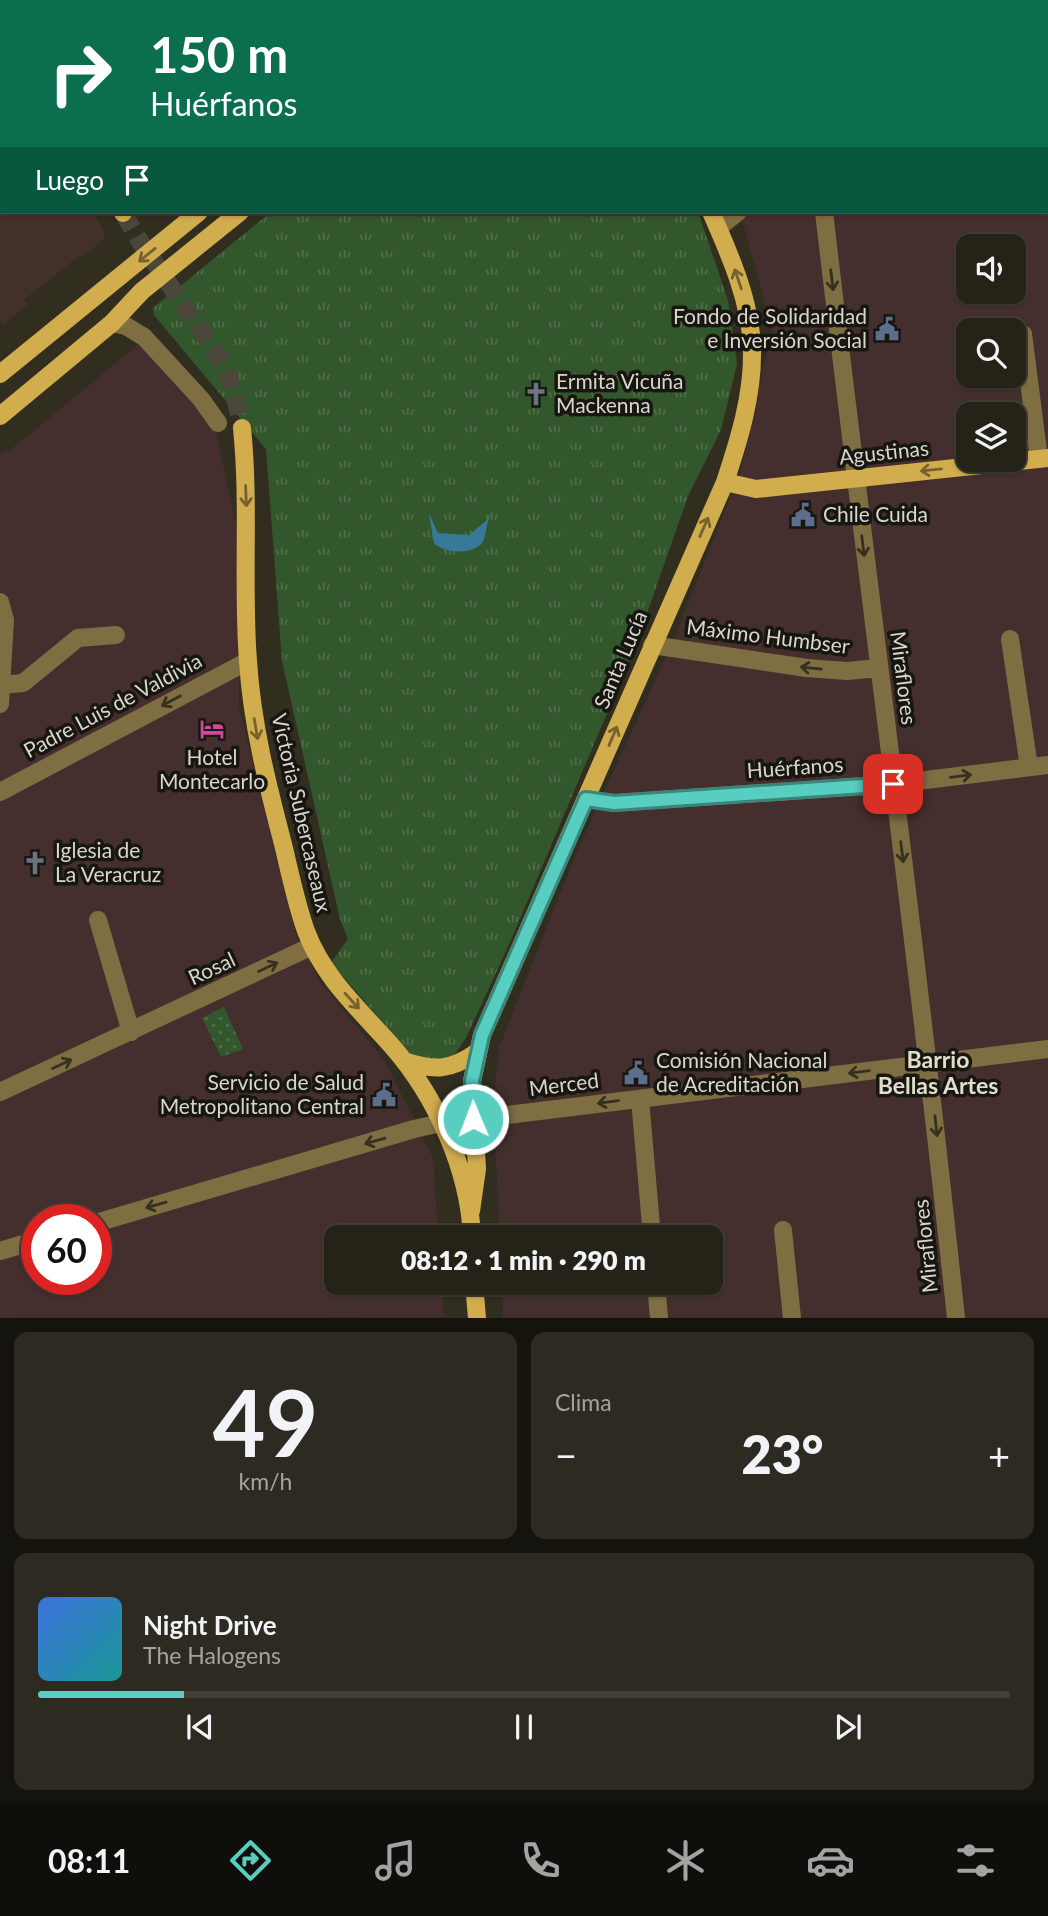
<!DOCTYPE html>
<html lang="es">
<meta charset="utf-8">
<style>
:root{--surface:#252218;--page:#2d2a21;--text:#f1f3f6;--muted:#a3a4a2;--line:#423f37;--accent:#58cec0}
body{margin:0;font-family:Lato,sans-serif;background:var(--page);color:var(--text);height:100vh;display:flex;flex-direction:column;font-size:26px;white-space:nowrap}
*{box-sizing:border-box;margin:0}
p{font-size:23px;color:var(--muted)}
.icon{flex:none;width:38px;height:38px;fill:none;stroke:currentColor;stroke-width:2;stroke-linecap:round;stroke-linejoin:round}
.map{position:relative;height:1318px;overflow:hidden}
.panel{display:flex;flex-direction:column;gap:14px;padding:14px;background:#14130d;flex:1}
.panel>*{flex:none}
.guide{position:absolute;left:0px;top:0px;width:1048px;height:214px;box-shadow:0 2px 5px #0004,0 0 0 2px var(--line);background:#0b6e4f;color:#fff;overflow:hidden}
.buttons{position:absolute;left:956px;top:234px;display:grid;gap:14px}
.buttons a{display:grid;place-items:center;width:70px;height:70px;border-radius:14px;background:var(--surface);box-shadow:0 2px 5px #0004,0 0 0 2px var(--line);font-size:35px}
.speed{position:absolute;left:21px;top:1204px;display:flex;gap:14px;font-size:35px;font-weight:700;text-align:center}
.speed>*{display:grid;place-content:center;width:91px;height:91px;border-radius:50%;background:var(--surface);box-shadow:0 2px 5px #0004,0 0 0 2px var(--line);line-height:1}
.speed .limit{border:10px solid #d22;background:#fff;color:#111}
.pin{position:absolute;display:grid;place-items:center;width:60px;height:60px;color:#fff;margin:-30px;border-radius:14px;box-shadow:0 4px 10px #0006}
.me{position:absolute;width:77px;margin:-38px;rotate:359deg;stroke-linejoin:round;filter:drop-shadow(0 0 5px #0008)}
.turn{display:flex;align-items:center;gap:24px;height:147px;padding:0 35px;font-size:32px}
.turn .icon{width:91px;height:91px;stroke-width:2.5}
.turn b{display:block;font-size:49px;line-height:60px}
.then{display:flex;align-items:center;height:66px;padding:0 35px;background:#0003;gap:14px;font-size:26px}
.big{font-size:52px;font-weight:800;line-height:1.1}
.panel .widget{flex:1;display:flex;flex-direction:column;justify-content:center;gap:10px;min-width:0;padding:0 24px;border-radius:14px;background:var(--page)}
.panel .dial{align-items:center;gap:0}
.dial b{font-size:91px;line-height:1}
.song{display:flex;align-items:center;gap:21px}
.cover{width:84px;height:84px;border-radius:10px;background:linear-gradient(135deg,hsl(220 70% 55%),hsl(180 70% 35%))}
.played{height:7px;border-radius:4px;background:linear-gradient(90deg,var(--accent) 15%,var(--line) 15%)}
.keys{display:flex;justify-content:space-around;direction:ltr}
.heat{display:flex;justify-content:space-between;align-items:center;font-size:38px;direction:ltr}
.panel .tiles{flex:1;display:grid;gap:14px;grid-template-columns:1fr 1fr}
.widget:last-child{grid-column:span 2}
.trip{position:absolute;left:324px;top:1225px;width:399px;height:70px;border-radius:14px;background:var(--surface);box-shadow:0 2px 5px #0004,0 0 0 2px var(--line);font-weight:800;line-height:70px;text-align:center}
.tabs{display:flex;height:112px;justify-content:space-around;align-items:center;background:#0f0e0a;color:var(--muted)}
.tabs .icon{width:49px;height:49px}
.tabs .active{color:var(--accent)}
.tabs b{font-size:32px;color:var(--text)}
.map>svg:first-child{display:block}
.commercial{fill:#442f2e;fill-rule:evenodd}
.education{fill:#433029}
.grass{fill:url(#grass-dots)}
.park{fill:url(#park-tufts)}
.water{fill:#387998}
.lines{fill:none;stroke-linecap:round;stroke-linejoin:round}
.major-tunnel{stroke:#4a473a;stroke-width:18;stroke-dasharray:18 9;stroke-linecap:butt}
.minor{stroke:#806e43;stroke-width:18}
.major{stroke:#d2ad4e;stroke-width:18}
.oneway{stroke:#74622f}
.oneway2{stroke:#36301f}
.route-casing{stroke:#39867d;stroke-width:18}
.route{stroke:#58cec0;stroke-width:12}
.labels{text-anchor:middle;stroke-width:7;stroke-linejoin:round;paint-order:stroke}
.poi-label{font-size:21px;fill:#d8d6cd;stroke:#171610;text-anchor:start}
.street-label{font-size:21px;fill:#d8d6cd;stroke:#171610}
.neighbourhood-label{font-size:23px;font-weight:bold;fill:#e1ddcb;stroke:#171610}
</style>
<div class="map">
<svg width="1048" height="1318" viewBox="0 0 1048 1318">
<defs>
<pattern id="grass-dots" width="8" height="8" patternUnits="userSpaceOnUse" patternTransform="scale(1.75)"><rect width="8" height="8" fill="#33572c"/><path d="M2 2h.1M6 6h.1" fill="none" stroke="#506e49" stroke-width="1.8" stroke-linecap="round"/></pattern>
<pattern id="park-tufts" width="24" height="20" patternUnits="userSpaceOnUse" patternTransform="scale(1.75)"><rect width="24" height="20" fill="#33572c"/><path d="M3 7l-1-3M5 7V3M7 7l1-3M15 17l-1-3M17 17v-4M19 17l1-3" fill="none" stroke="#506e49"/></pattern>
</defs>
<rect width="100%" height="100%" fill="#312e20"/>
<path class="commercial" d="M785,0H1048V1317H503L502,1283H710V1237H500L493,1105L499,1048L575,856L674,639L740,472L759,397L757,396L771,333L773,332L743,223L742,212H1046V2ZM968,247H1013V292H968ZM968,331H1013V376H968ZM968,415H1013V460H968Z
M140,343L215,428L239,538V707L295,931L320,982L385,1061L433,1158L438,1237H336V1283H441L444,1317L0,1318V454L5,450L8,452ZM37,1220H96V1279H37Z"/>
<path class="education" d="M5,0L40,2H2V212H94L105,234L103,240L81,258L79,256L24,300L27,305L3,325L0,321V1Z"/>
<path class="grass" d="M224,1007L243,1049L221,1057L202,1018Z"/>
<path class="park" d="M271,212H698L728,300L737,364L721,430L688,496L636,645L511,940L466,1038L450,1061L415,1059L331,963L348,939L340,919L282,661L266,449L154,315L153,308Z"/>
<path class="water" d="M493,507C488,516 487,528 484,539C478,556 444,554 434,543L429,514L438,533L469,535L486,521Z"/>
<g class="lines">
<path class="major-tunnel" d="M591,0L593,2
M123,213L141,243L223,363L233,388L242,428"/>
<path class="minor" d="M211,0L217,2
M796,0V2
M276,2L277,0
M1046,174H1048
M824,212C867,581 917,948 956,1318
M718,228L738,212
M112,323L126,326L144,337L201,399L218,423
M1023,334L1039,459
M0,602L5,620L0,704
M1010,639L1029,767
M652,645L807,668L847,671L879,668
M1,685L23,683L78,638L116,635
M0,792L248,661
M586,799L614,803L893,784L1048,765
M98,920L131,1032
M0,1092L312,946
M640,1099L652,1237
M96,1223L414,1129L441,1123L1048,1049
M783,1230L792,1318
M0,1251L37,1240
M656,1283L659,1318"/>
<path class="major" d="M55,0V2
M542,2L546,0
M608,2L612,0
M123,212V213
M0,374L199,212
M0,416L112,323L142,291L240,212
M242,428C250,506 242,584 248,661C252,724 267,783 283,844C290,873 296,903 306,931C323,977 359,1009 391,1045C436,1096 469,1169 472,1237
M725,482L756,489L1048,458
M404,1061C434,1071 450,1071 477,1052
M471,1211L477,1169L472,1081L482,1035L725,482C739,440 753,395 752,350C751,302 730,255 711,212
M474,1283L477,1318"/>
</g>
<defs><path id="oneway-shaft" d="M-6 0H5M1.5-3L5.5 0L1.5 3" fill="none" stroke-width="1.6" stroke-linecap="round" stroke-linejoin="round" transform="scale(1.75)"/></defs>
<g class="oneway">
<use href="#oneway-shaft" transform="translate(147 255) rotate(141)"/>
<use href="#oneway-shaft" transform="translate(738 279) rotate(-109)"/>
<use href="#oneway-shaft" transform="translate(931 470) rotate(174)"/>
<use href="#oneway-shaft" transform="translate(246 496) rotate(88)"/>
<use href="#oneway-shaft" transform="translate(704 527) rotate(-66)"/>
<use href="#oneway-shaft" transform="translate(256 729) rotate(80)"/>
<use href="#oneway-shaft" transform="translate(613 736) rotate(-67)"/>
<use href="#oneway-shaft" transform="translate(352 1001) rotate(48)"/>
</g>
<g class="oneway2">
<use href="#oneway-shaft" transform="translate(832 280) rotate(83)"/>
<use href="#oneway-shaft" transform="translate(863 546) rotate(83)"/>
<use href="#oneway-shaft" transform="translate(811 668) rotate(-174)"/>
<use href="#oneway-shaft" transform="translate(171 701) rotate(152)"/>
<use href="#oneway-shaft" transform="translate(961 776) rotate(-7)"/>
<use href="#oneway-shaft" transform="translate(902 852) rotate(83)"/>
<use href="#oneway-shaft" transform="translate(268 967) rotate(-25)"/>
<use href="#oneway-shaft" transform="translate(62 1064) rotate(-25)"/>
<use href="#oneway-shaft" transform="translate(859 1072) rotate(173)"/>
<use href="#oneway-shaft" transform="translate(608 1102) rotate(173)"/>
<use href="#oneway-shaft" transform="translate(936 1126) rotate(84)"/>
<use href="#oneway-shaft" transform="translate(375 1141) rotate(164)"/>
<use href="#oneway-shaft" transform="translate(156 1205) rotate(164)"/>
</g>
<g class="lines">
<g class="route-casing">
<path id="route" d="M473,1119L472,1081L482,1035L586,799L614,803L893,784"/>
</g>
<use href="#route" class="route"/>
</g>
<defs>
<g id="civic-bare" transform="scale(1.89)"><path d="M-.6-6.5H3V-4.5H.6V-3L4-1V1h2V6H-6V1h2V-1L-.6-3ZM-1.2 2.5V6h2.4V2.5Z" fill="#5c6f8a" stroke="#171610" stroke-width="2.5" paint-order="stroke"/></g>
<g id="church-bare" transform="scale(1.89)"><path d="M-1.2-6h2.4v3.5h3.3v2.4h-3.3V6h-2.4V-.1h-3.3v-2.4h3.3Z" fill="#6b7280" stroke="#171610" stroke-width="2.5" paint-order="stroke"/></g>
<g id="hotel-bare" transform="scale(1.89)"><path d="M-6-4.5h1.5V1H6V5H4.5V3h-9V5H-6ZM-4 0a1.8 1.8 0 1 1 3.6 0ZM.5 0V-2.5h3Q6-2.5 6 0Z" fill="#d1479c" stroke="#171610" stroke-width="2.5" paint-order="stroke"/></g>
</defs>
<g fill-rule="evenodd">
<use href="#civic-bare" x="887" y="329"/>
<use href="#church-bare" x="536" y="394"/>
<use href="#civic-bare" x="803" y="515"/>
<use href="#hotel-bare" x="212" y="729"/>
<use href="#church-bare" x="35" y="863"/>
<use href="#civic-bare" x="636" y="1073"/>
<use href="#civic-bare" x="384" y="1095"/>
</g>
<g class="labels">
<g class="poi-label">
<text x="867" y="324" text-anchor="end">Fondo de Solidaridad<tspan x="867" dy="24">e Inversión Social</tspan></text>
<text x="556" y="389">Ermita Vicuña<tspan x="556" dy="24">Mackenna</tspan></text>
<text x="823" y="522">Chile Cuida</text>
<text x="212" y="765" text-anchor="middle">Hotel<tspan x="212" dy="24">Montecarlo</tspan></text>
<text x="55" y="858">Iglesia de<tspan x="55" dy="24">La Veracruz</tspan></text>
<text x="656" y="1068">Comisión Nacional<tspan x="656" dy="24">de Acreditación</tspan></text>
<text x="364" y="1090" text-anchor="end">Servicio de Salud<tspan x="364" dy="24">Metropolitano Central</tspan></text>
</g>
<g class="street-label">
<text transform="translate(884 453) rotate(-6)" y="7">Agustinas</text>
<text transform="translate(768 637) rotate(7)" y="7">Máximo Humbser</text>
<text transform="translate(621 660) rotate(-67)" y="7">Santa Lucía</text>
<text transform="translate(903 678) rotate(83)" y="7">Miraflores</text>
<text transform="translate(113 706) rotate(-28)" y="7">Padre Luis de Valdivia</text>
<text transform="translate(795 768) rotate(-4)" y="7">Huérfanos</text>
<text transform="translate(301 813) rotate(77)" y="7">Victoria Subercaseaux</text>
<text transform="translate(212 969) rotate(-25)" y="7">Rosal</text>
<text transform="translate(564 1085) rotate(-7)" y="7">Merced</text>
<text transform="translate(926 1246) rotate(-96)" y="7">Miraflores</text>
</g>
<g class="neighbourhood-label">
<text x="938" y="1068">Barrio<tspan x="938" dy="26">Bellas Artes</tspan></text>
</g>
</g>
</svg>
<div class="buttons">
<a><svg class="icon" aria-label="sound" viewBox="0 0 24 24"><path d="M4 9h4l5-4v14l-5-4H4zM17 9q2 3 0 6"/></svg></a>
<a><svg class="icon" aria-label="search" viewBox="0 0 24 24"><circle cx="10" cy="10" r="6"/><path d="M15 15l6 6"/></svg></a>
<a><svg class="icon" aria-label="layers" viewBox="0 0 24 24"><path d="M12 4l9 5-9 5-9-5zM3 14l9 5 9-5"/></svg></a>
</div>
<div class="speed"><div class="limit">60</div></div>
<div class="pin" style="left:893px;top:784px;background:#d93025"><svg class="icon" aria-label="arrive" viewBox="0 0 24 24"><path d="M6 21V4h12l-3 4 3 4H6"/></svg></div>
<svg class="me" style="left:473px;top:1119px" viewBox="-20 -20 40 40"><circle r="17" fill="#58cec0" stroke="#fff" stroke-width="3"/><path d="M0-11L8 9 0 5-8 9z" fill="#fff"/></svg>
<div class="trip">08:12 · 1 min · 290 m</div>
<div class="guide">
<div class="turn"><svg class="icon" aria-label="right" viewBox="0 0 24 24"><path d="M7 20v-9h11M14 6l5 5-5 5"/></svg><div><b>150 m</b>Huérfanos</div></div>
<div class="then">Luego<svg class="icon" aria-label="arrive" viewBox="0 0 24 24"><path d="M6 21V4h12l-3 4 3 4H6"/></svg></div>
</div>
</div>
<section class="panel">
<div class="tiles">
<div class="widget dial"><b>49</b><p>km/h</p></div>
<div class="widget"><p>Clima</p>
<div class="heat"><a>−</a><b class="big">23°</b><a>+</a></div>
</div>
<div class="widget">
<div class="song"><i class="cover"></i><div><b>Night Drive</b><p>The Halogens</p></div></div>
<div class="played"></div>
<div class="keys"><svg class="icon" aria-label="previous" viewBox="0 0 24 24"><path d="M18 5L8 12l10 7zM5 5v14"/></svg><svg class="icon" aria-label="pause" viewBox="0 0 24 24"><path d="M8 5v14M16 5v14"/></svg><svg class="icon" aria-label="next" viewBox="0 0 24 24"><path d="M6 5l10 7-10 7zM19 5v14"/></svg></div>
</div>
</div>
</section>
<nav class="tabs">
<b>08:11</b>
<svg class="icon active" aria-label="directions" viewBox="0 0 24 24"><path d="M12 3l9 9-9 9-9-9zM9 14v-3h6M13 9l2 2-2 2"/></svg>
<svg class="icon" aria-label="music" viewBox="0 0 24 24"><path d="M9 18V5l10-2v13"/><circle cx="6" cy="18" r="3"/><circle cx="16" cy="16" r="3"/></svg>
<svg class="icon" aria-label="phone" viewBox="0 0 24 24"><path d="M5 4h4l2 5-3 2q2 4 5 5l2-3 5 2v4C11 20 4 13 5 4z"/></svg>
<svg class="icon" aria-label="climate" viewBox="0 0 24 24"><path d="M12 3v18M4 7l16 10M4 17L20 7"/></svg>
<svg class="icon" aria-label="car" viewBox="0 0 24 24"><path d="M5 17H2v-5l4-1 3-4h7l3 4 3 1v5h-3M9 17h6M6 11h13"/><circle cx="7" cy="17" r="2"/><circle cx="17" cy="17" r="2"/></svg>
<svg class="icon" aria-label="filters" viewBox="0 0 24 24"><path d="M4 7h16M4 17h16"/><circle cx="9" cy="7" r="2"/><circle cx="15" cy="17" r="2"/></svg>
</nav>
